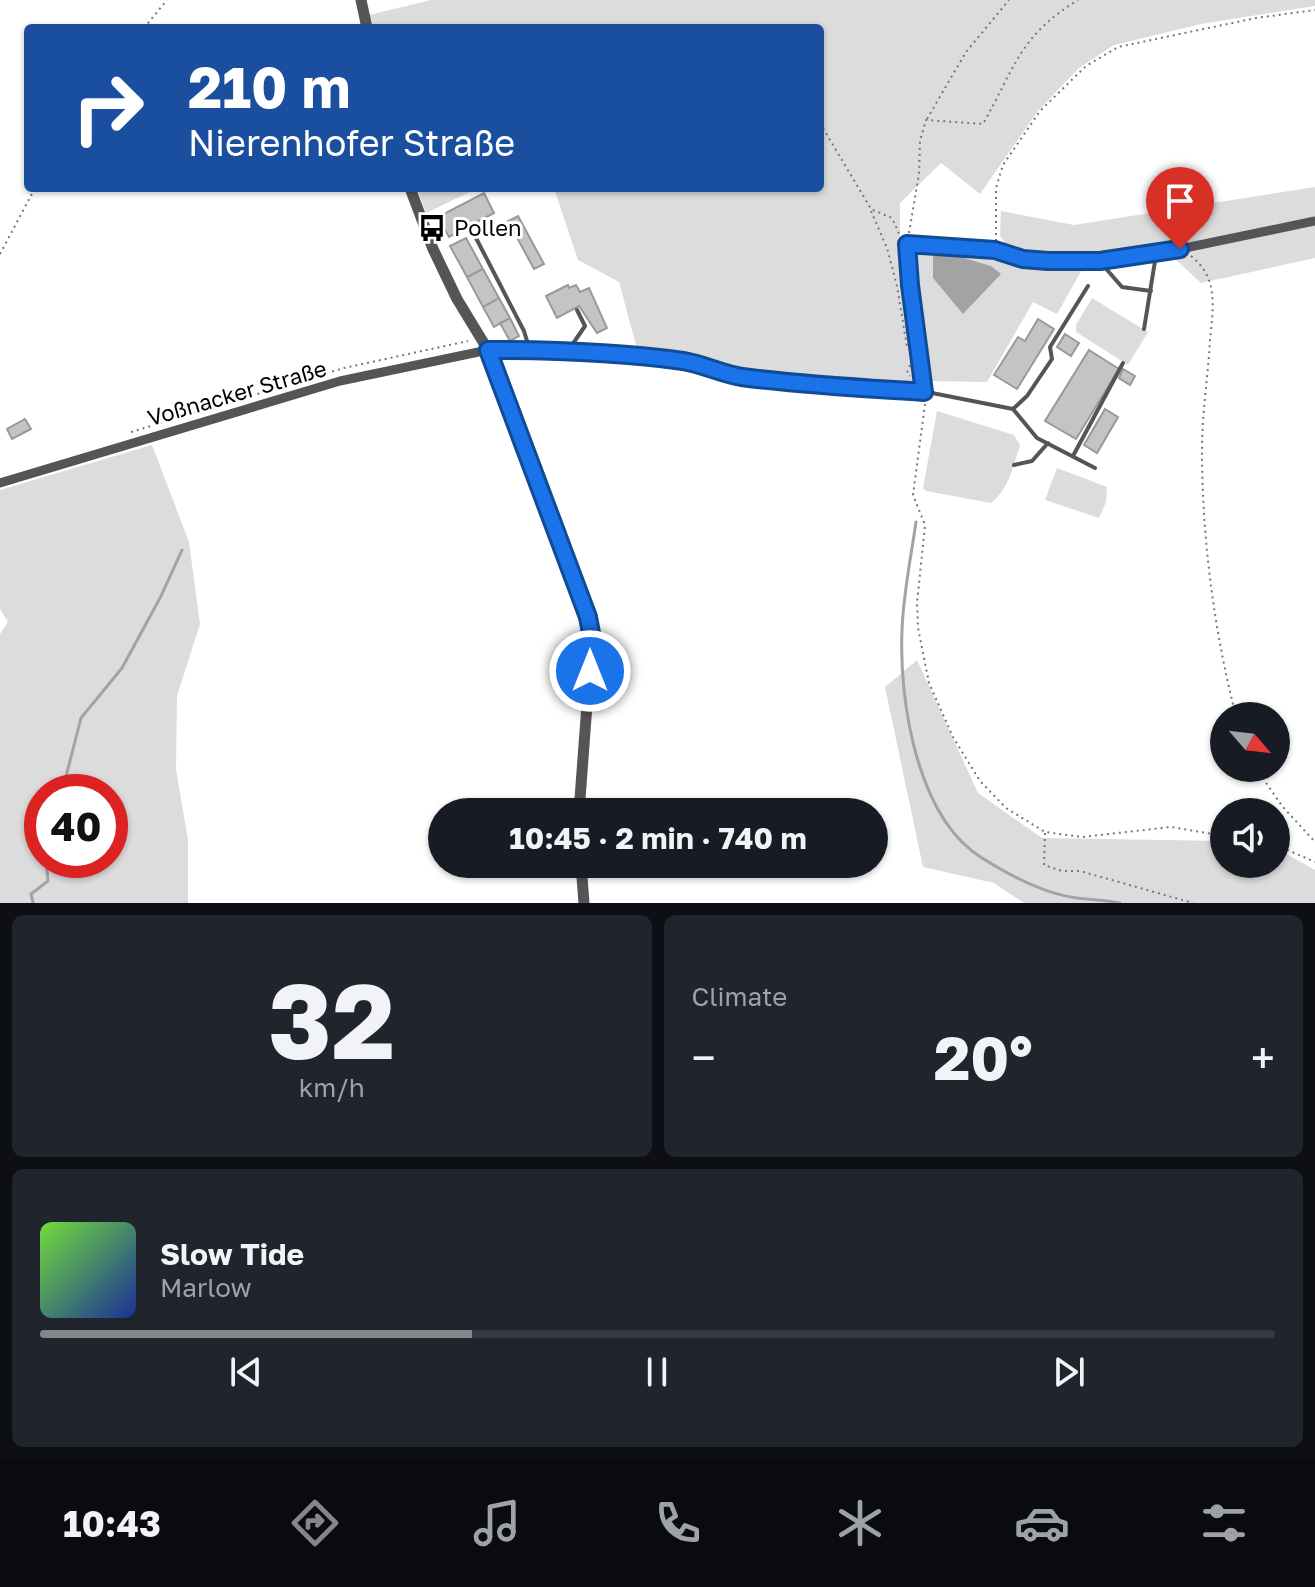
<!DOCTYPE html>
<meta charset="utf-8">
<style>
:root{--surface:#171b24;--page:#20242c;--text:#f1f3f6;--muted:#9ea1a6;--line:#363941;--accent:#858687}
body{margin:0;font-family:"Golos Text",sans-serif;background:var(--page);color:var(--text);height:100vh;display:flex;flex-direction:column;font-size:30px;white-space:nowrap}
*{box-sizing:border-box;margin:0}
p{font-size:26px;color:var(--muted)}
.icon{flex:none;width:44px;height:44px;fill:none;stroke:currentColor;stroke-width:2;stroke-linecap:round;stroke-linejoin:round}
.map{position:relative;height:903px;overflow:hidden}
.side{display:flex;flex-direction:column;gap:12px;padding:12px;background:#0d0f14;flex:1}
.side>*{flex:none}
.top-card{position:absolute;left:24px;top:24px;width:800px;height:168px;border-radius:8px;box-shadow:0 2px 6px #0004;background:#1a4fa0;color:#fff;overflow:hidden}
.needle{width:52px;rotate:118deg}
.buttons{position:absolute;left:1210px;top:702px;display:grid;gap:16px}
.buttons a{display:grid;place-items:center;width:80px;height:80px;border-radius:50%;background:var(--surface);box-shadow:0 2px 6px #0004;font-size:40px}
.speed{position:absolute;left:24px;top:774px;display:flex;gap:16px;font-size:40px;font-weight:700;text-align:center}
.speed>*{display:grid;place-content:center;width:104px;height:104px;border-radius:50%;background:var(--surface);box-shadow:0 2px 6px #0004;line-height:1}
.speed .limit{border:12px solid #d22;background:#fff;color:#111}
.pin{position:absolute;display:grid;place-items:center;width:68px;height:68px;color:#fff;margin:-82px -34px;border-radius:50% 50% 50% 0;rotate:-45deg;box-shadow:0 0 8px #0007}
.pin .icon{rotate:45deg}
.me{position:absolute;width:88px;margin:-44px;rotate:0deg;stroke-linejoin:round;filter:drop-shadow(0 0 6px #0008)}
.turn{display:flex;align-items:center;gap:28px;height:168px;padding:0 32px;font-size:36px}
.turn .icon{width:104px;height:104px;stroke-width:2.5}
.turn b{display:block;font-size:56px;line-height:68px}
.big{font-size:60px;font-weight:700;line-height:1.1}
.side .tile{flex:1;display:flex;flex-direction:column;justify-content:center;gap:12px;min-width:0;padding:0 28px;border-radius:12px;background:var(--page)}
.side .dial{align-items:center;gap:0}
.dial b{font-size:104px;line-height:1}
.song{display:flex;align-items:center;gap:24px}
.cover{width:96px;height:96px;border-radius:12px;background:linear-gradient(135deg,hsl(100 70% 55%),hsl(230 70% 35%))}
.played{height:8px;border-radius:4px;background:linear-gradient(90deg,var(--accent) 35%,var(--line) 35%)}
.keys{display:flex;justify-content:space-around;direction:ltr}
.heat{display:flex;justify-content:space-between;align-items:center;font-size:44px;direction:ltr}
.side .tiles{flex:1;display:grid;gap:12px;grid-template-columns:1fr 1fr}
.tile:last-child{grid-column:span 2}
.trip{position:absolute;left:428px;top:798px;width:460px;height:80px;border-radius:40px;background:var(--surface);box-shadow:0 2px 6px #0004;font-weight:700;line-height:80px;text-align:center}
.menu{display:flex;height:128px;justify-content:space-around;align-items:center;background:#090b0e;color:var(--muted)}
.menu .icon{width:56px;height:56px}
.menu .active{color:var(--accent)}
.menu b{font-size:36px;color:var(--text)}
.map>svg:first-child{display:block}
.green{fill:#dcdcdc;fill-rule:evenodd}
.water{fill:#a3a3a3}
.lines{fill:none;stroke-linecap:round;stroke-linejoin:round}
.stream{stroke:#a3a3a3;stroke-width:3}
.building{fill:#c4c4c4;stroke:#999;stroke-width:2}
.path{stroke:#777;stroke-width:2;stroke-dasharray:2 4;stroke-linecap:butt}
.service{stroke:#555;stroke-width:4}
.minor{stroke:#555;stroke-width:9}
.tertiary{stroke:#555;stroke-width:11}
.route-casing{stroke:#114b97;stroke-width:20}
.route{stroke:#1a73e8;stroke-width:14}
.labels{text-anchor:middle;stroke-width:6;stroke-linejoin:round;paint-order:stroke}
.poi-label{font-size:22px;fill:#000;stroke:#fff;text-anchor:start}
.street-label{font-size:22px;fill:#000;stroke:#fff}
</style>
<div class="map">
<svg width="1315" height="903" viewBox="0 0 1315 903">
<rect width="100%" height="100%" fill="#fff"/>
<path class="green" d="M431,0H1315V6L1201,24L1114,45L1079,68L1038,111L980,194L941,163L900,203V252L919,377L909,386L783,378L693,357L637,349L619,282L578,260L554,188H820V28H372L369,15Z
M1315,187V258L1201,283L1173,257L1167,245L1094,254L1010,253L1000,235L1001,211L1074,225Z
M417,188H478L426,213Z
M911,248L953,250L1008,262L1084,266L1057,314L1033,302L987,382L928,381Z
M1092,298L1148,332L1128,365L1076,332V325Z
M937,411L1014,435L1020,445C1013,466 1009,489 991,503L926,491L923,488Z
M152,445L189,542L200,624L177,696L176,769L188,840V903H0V634L8,622L0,609V490ZM42,792H110V860H42Z
M1057,468L1107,487L1106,502L1099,518L1045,500Z
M917,660L978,793L1042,838L1224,841V864H1276V848L1315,870V903H1024L994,883L923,867L885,687Z"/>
<path class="water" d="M954,255L991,266L1001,274L963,314L933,278V256Z"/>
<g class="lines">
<path class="stream" d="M916,522C911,557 903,595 902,631C899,701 917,818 982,858C1009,875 1046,894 1077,898C1092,900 1105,900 1120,903
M62,792L81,718L122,668L160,598L182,550
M33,903L31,894L48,881L46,860"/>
</g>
<path class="building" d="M484,193L494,213L449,237L438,217Z
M518,216L544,264L534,269L508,221Z
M466,238L483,269L467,277L450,246Z
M483,269L499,298L483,307L467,277Z
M568,285L569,288L576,285L580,292L589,288L607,328L597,333L579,306L557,318L546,296Z
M499,298L510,318L494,327L483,307Z
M510,318L519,336L510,341L500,323Z
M1038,319L1054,329L1017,389L994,375L1018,337L1025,341Z
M1065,334L1079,343L1071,356L1057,347Z
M1089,350L1119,369L1076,439L1045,421Z
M1123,369L1135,376L1130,385L1119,378Z
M1105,409L1118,417L1097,453L1084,445Z
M25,419L31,429L12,439L7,429Z"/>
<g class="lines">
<path class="path" d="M144,28L167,0
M927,119L966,52L1009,0
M820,123L871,209L892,218L900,236
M871,211L887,248L897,286L907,347
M909,233L919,174L920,141L926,120L983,124C1015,68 1018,37 1078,0
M996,241V188L1003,165L1040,111L1086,66L1118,47L1256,18L1315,10
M0,254L35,188
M1191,256C1219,278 1213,308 1210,340C1208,377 1202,413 1202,450C1202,538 1214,631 1236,716
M910,365L907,373L910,376
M925,404L913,495L925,525L917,603L918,628L929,683L953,737L980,781L1006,808L1045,832L1082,837L1171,827L1224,836
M131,432L344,368L468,341
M1256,768L1282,806L1315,842
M1045,833L1044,865L1062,871H1080L1193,903
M1276,845L1315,862"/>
<path class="service" d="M476,238L524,331L530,351
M1101,263L1122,287L1151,291
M1144,329L1156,255
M572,350V345L585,326L577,310
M927,392L1013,409L1027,396L1052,359L1050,347L1088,286
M1013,409L1037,438L1095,468
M1073,456L1123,363
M1014,465L1032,461L1048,443"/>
<path class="minor" d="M0,483L340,381L488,350L600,354L686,362L737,376L838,387L924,392L910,285L907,244L995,250L1023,259L1100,261L1180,249L1315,221"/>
<path class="tertiary" d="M361,0L367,28
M410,188L433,249L457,299L488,350L588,617L591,651L579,812
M581,864L584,903"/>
</g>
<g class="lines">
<g class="route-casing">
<path id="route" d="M590,671L591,633L588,617L488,350C553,350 619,352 683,361C703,364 722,374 742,377C802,385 863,388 924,392L910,285L907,244L995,250L1023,259L1048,261H1100L1180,249"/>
</g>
<use href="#route" class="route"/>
</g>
<defs>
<g id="bus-bare" transform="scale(2.16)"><path d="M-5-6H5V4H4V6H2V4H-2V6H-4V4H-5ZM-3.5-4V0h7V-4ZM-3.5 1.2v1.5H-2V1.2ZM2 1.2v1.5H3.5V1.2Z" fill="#000" stroke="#fff" stroke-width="2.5" paint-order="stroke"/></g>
</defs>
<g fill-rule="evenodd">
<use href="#bus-bare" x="432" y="228"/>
</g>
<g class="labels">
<g class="poi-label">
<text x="454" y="236">Pollen</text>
</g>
<g class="street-label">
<text transform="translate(237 393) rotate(-16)" y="8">Voßnacker Straße</text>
</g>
</g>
</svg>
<div class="buttons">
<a><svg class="needle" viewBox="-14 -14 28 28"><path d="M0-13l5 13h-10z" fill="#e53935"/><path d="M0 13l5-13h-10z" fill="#9ea1a6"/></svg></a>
<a><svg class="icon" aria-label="sound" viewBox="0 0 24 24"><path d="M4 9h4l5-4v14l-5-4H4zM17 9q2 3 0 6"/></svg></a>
</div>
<div class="speed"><div class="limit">40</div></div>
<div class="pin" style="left:1180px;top:249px;background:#d93025"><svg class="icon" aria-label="arrive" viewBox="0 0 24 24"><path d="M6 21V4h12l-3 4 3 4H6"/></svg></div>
<svg class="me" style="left:590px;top:671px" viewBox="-20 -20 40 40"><circle r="17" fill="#1a73e8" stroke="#fff" stroke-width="3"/><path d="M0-11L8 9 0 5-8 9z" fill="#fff"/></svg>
<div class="trip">10:45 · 2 min · 740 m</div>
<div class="top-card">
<div class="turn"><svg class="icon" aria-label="right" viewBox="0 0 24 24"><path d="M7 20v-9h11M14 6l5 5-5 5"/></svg><div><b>210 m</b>Nierenhofer Straße</div></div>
</div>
</div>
<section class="side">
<div class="tiles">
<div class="tile dial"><b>32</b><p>km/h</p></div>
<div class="tile"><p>Climate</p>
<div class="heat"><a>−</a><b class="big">20°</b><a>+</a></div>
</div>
<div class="tile">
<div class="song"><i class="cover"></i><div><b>Slow Tide</b><p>Marlow</p></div></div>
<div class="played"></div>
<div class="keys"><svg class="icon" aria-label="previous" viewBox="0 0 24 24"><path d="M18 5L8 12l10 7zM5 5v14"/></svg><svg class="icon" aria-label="pause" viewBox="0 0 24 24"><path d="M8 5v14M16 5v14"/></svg><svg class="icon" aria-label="next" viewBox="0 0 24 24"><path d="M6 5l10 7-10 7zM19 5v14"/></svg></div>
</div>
</div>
</section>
<nav class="menu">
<b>10:43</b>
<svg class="icon active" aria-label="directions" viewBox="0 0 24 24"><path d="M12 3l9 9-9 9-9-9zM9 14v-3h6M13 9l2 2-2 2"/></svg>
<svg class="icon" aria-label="music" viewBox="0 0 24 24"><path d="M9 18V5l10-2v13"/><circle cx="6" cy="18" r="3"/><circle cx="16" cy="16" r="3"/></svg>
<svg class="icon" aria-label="phone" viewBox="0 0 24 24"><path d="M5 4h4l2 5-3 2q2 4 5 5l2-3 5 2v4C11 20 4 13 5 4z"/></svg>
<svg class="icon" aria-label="climate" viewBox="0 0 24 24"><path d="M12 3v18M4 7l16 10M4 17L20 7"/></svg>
<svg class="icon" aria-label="car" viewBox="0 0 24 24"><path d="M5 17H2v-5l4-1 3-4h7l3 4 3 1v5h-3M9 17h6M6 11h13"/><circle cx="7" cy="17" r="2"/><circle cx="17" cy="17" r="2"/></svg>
<svg class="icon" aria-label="filters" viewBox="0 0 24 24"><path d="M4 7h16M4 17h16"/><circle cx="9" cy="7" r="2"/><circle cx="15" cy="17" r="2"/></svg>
</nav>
